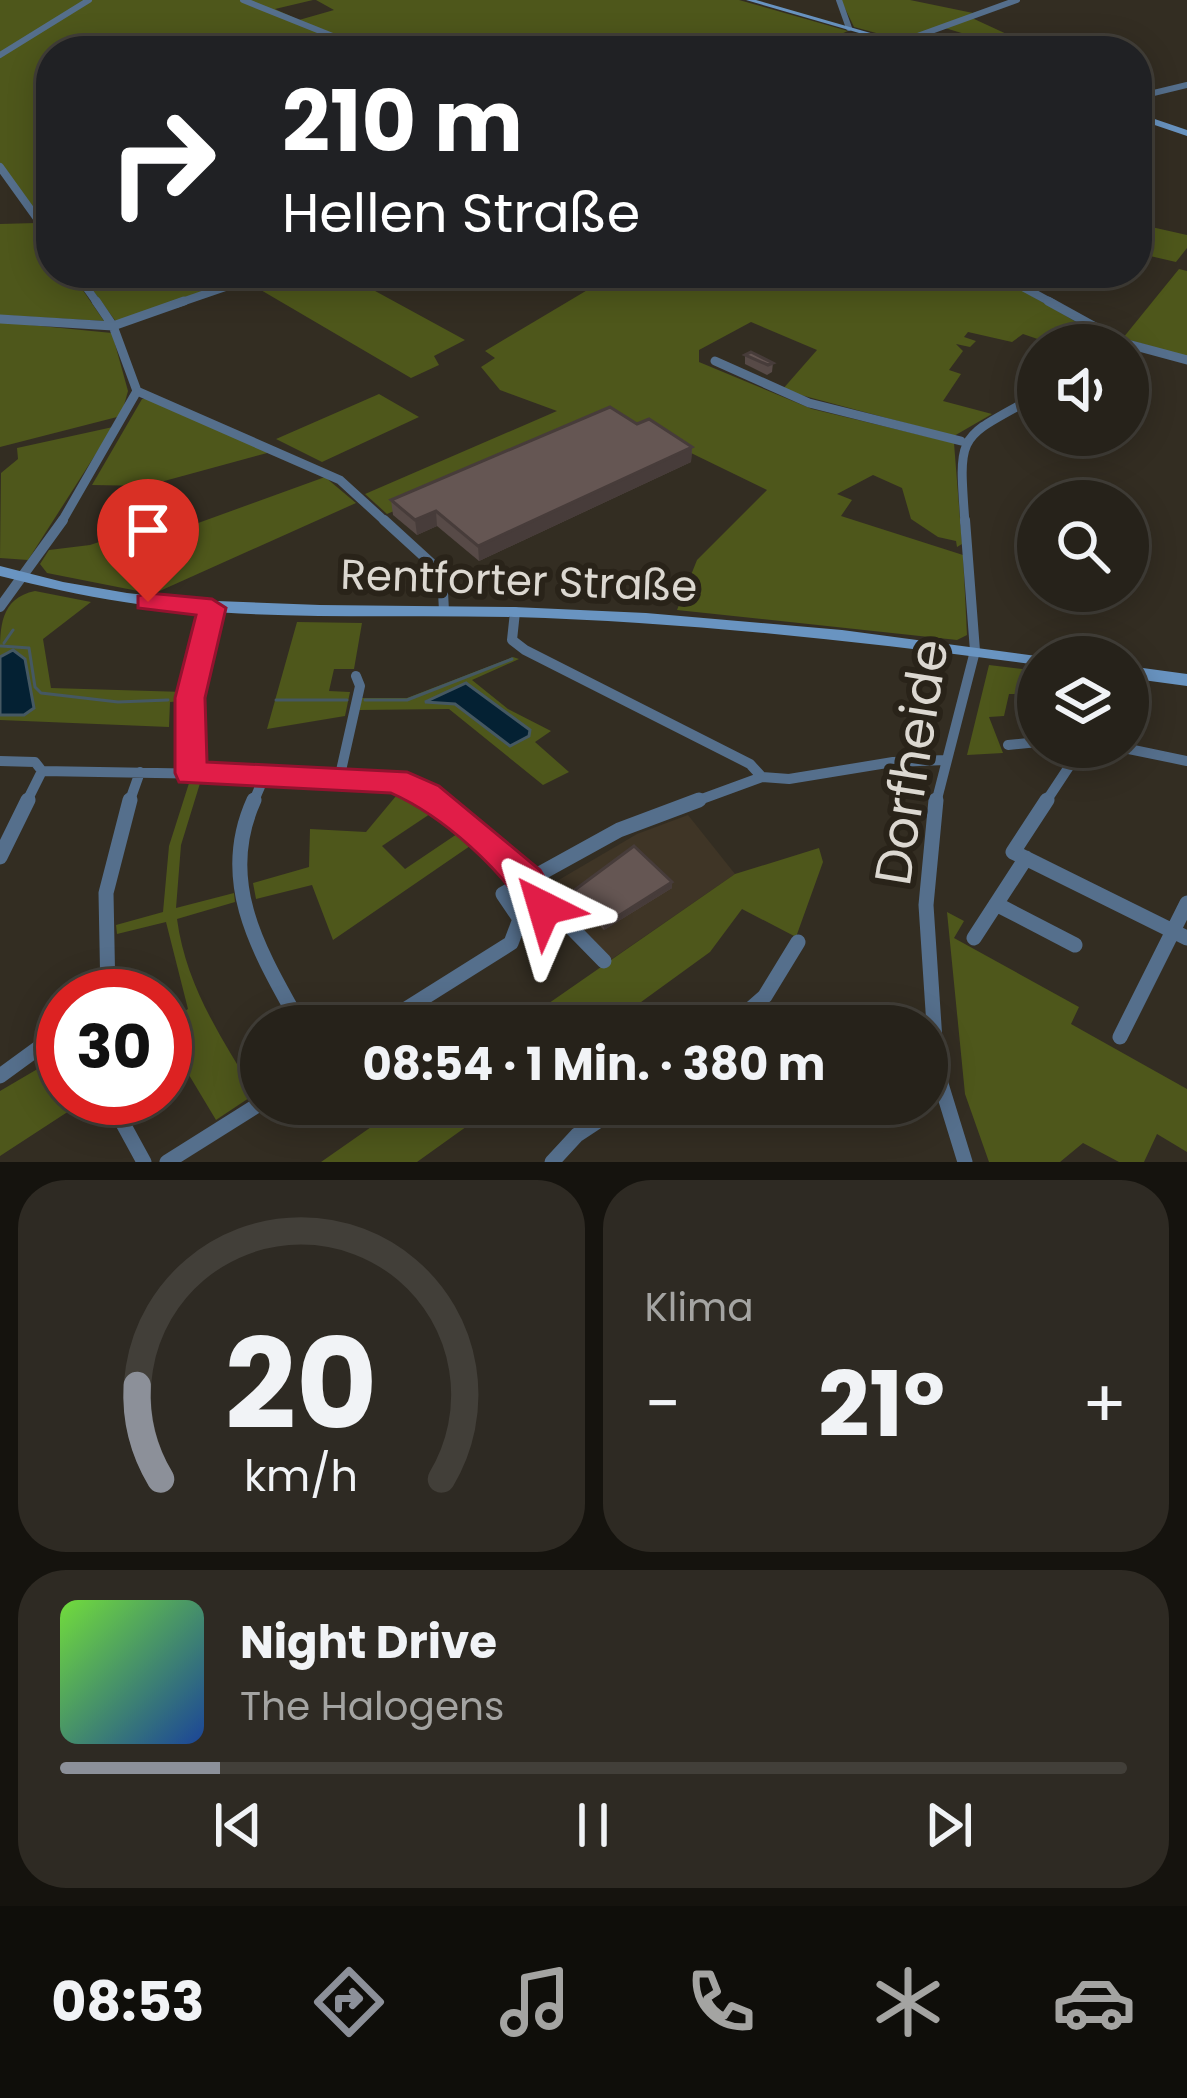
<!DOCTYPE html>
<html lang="de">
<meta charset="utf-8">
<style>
:root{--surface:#26221a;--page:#2e2a23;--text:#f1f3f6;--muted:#a4a4a2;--line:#423f39;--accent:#8c9099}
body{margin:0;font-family:Poppins,sans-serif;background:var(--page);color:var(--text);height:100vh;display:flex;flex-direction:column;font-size:45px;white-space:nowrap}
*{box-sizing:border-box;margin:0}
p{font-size:39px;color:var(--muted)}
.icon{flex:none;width:66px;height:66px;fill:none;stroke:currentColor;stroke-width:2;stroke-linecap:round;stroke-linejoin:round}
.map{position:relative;height:1162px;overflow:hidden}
.panel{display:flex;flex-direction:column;gap:18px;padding:18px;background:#15130e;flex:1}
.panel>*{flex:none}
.banner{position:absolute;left:36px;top:36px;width:1116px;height:252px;border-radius:48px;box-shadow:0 6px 30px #0003,0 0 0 3px var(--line);background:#202124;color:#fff;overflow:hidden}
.fabs{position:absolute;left:1017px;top:324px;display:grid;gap:24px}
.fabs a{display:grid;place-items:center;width:132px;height:132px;border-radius:50%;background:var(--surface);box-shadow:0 6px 30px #0003,0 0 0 3px var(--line);font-size:60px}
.speed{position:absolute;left:36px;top:969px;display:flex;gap:24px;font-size:60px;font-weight:700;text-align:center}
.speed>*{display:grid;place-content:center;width:156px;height:156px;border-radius:50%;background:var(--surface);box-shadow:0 6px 30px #0003,0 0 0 3px var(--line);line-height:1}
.speed .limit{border:18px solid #d22;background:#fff;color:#111}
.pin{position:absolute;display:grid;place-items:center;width:102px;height:102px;color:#fff;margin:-123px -51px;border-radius:50% 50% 50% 0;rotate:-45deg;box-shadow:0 0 12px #0007}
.pin .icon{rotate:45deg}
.me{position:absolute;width:132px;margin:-66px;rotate:320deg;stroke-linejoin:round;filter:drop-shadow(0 0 9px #0008)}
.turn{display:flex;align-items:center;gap:42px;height:252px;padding:0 48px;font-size:54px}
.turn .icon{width:156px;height:156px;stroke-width:2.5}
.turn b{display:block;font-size:84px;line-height:102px}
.big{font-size:90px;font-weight:700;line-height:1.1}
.panel .card{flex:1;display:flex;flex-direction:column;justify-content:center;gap:18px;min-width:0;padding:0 42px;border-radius:48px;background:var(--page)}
.panel .dial{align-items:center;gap:0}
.dial svg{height:312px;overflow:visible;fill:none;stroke:var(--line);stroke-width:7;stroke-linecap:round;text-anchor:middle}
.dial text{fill:var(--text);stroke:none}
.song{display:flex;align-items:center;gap:36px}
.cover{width:144px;height:144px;border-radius:18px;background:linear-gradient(135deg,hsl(100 70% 55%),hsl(220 70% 35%))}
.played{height:12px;border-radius:6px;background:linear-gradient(90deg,var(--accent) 15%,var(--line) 15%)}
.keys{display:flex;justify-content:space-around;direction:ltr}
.heat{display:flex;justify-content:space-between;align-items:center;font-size:66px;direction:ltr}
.panel .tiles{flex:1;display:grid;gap:18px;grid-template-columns:1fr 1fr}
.card:last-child{grid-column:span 2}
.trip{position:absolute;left:240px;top:1005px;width:708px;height:120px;border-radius:60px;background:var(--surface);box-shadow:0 6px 30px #0003,0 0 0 3px var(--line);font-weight:700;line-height:120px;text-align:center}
.dock{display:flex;height:192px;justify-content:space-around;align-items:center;background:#0f0e0a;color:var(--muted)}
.dock .icon{width:84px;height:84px}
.dock .on{color:var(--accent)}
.dock b{font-size:54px;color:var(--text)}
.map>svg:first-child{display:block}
.built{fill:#3f3526}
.green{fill:#4e571b;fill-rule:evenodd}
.water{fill:#042133;stroke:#455862;stroke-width:3}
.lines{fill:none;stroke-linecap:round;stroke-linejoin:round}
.stream{stroke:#455862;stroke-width:3}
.minor-far4{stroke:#556f8c;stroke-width:6}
.minor-far3{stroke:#556f8c;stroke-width:8}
.minor-far2{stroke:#556f8c;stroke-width:9}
.minor-far1{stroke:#556f8c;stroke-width:10}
.minor{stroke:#556f8c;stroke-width:15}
.secondary{fill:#6994c1;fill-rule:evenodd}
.wall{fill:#574a47}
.shaded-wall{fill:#473c3a}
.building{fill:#655653;stroke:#473c3a;stroke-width:3}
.route{fill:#e11d48;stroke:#92132f;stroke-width:3}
.labels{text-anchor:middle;stroke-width:12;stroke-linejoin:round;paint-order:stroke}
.street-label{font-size:42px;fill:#dcd8d1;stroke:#292319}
.near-street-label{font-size:51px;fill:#dcd8d1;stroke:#292319}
</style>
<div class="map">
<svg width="1187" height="1162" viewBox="0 0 1187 1162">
<rect width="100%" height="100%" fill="#332d22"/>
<path class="built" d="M688,815L735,874L609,961L545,888L637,834Z"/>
<path class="green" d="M0,0H313L275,9L299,20L334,10L316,0H739L848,31L802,51H51V234L0,165Z
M841,0H910L973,13L1014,0L902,40L854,27Z
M972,18L1026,43L1007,51L935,49L978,38L945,28Z
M36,223L51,244V273H71L104,321L0,315V224Z
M1147,226L1187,235V248L1176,262L1137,253V231Z
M1179,269L1187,271V357L1123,338Z
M80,273H257L117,323Z
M277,273L312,290L355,280L465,340L434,356L439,365L411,378L249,283Z
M616,273H993L1115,345H1055L1023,334L1012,342L968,332L964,337L976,341L970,347L956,344L963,351L949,370L961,374L943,401L992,414L954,436L782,390L817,350L751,322L699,350V362L812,409L954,443L962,544L957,547L956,541L938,537L911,519L902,488L873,475L837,494L852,500L841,516L963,555L967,635L957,640L677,610L697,560L767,490L617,417L387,514L365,494L557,411L500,390L481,367L495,358L485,351Z
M0,322L112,333L128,391L121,416L0,447Z
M379,394L419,417L322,462L276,439Z
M142,399H151L271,452L146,486L92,485Z
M113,427L28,560L0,558L1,473L18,459L17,448Z
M325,477L356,503L153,594L47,573L40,564L49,550L90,545L147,526L154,539Z
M35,591L91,602L43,639L51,688L185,692L183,701L170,702L169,727L0,720V715H24L33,705L25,659L13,650L0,657C0,628 0,598 35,591Z
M297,622L362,623L354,669H334L329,691L350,692L345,716L267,729Z
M513,657L519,659L472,680L508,709L551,731L535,742L569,772L543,785L449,709L359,710L362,698H407ZM466,683L530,730L527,737L510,746L455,704L425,701Z
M989,665L1038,671V694H1009L1004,716L989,717L1003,753L967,755Z
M190,780H201L181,845L176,908L234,893L235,902L177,919C186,986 221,1037 255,1094L216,1120L165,1035V1023L188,1009L166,922L117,934L116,925L163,912L169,846Z
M401,790L433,812L382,846L405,869L457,834L470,846L333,940L312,885L256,899L253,883L309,867L310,829L366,832Z
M819,848L823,862L796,937L742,909L710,952L608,1026H516L735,874Z
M947,912L964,921L954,938L1079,1007L1071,1024L1187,1089V1152L1157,1134L1144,1162H1119L1083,1143L1060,1162H989L965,1094Z
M63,1054V1098H89L0,1156V1091Z
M404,1104H498L417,1162H321Z"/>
<path class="water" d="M13,650L25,659L34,708L24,715H0V657Z
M466,683L530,730L529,736L510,746L455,704L425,702Z"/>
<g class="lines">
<path class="stream" d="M4,643L13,630
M1,646L29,648L35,687L41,693L118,702L168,700
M276,700H347
M365,700H407L512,659"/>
<path class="minor-far4" d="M243,0L370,51
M839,0L849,28
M876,51L1017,0
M0,55L89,0
M1137,97L1187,85"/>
<path class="minor-far3" d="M0,167L51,238
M76,273L98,304
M997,273L1054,304
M176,304L266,273"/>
<path class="minor-far2" d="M1048,301L1124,343L1187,360
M0,319L113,326L184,301
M715,361L809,403L961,441
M137,391L340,480L387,523
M61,523L137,391L113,326L96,301
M965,523C958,429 958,440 1038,395"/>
<path class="minor-far1" d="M384,520L442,573L444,611
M0,607L63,520
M515,612L512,640L525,650L750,764L762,777
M1008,745L1038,742
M1119,747L1187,761
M0,761L35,762L42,771L382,777L436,803
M191,773L190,698L212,608
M340,775L360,686L356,676
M26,803L42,771
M129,803L140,772
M253,803L265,775
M691,803L762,777L789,779L893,762L946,760
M936,803L975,651L965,520
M1045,803L1082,747"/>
<path class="minor" d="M254,800C216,883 261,954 301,1026
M433,800L524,881
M936,800L926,905L937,1071L965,1162
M1047,800L1013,852L1187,938
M0,857L28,800
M996,904L1075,945
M543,911L556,912L604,961
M521,928L544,908L527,880
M974,938L1026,858
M108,996L106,893L130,800
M379,1026L511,943L520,919L503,894L619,830L699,800
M731,1026L765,996L798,942
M1120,1037L1187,903
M0,1076L63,1030
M109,1098L144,1162
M167,1162L261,1103
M552,1162L577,1135L624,1104"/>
<path class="secondary" d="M746,0H756L933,51H921Z
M1137,113L1187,130V136L1137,119Z
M0,566L63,582L127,593L191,600L320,605L514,607L646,613L842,630L1044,657H1038V665C864,642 689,622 514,617C384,614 253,622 124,602C82,596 41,586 0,576Z
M1128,666L1187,674V686L1128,678Z"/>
</g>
<path class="wall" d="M745,355L773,363L772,372L767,375L745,364Z
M637,424L692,447L691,462L479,561L437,526L417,535L393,515L391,500Z
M672,882V888L604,930L572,898V892Z"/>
<path class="shaded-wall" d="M692,447L691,462L479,561L478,546Z
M436,511L437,526L417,535L415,520Z
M672,882V888L604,930V925Z"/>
<path class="building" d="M751,352L773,363L768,365L745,355Z
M610,407L637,424L649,419L692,447L478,546L436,511L415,520L391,500Z
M634,846L672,882L604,925L572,892Z"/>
<path class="route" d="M148,593L212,599L226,608L205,698L207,762L407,772L439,786L540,870L562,908L556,919L544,923L531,919C503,870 443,816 391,793L179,782L175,773V698L196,615L138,608V596Z"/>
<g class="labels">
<g class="street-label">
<text transform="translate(519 580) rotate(2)" y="15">Rentforter Straße</text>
</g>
<g class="near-street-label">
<text transform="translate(911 762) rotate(-81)" y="18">Dorfheide</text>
</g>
</g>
</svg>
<div class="fabs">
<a><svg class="icon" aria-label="sound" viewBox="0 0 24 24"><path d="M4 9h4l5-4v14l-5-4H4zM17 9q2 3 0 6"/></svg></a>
<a><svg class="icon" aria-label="search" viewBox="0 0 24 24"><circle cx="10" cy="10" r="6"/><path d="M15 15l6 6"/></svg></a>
<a><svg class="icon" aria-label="layers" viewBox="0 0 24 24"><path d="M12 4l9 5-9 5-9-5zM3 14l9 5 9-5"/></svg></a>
</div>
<div class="speed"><div class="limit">30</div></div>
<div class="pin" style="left:148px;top:602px;background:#d93025"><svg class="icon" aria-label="arrive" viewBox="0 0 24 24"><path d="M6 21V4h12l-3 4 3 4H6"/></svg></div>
<svg class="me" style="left:544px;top:908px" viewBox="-20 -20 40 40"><path d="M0-17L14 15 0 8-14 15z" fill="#e11d48" stroke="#fff" stroke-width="4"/></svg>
<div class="trip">08:54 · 1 Min. · 380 m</div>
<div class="banner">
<div class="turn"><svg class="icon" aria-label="right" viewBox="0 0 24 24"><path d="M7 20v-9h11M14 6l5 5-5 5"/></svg><div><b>210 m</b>Hellen Straße</div></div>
</div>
</div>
<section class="panel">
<div class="tiles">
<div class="card dial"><svg viewBox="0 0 100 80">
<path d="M14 69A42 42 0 1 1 86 69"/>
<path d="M14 69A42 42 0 0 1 8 45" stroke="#8c9099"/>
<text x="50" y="56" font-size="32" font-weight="700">20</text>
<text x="50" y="72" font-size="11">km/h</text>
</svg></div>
<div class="card"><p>Klima</p>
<div class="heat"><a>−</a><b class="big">21°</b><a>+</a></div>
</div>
<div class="card">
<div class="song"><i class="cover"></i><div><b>Night Drive</b><p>The Halogens</p></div></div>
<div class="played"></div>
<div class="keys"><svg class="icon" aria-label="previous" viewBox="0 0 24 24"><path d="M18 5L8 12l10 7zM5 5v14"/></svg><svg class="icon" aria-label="pause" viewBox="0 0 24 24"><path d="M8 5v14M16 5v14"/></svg><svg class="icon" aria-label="next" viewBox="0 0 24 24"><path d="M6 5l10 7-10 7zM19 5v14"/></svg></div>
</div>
</div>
</section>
<nav class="dock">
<b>08:53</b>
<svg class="icon on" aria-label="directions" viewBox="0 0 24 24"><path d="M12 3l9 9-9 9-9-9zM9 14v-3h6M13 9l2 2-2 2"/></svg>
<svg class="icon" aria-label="music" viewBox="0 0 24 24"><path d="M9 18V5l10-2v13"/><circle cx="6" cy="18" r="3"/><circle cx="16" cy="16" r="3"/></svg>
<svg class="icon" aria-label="phone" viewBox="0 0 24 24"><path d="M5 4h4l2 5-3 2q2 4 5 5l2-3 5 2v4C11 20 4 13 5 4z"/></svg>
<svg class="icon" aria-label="climate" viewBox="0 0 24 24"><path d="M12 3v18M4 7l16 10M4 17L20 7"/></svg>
<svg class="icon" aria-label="car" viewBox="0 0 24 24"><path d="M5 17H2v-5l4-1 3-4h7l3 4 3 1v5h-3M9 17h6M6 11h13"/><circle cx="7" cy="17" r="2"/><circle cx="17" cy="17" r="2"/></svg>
</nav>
